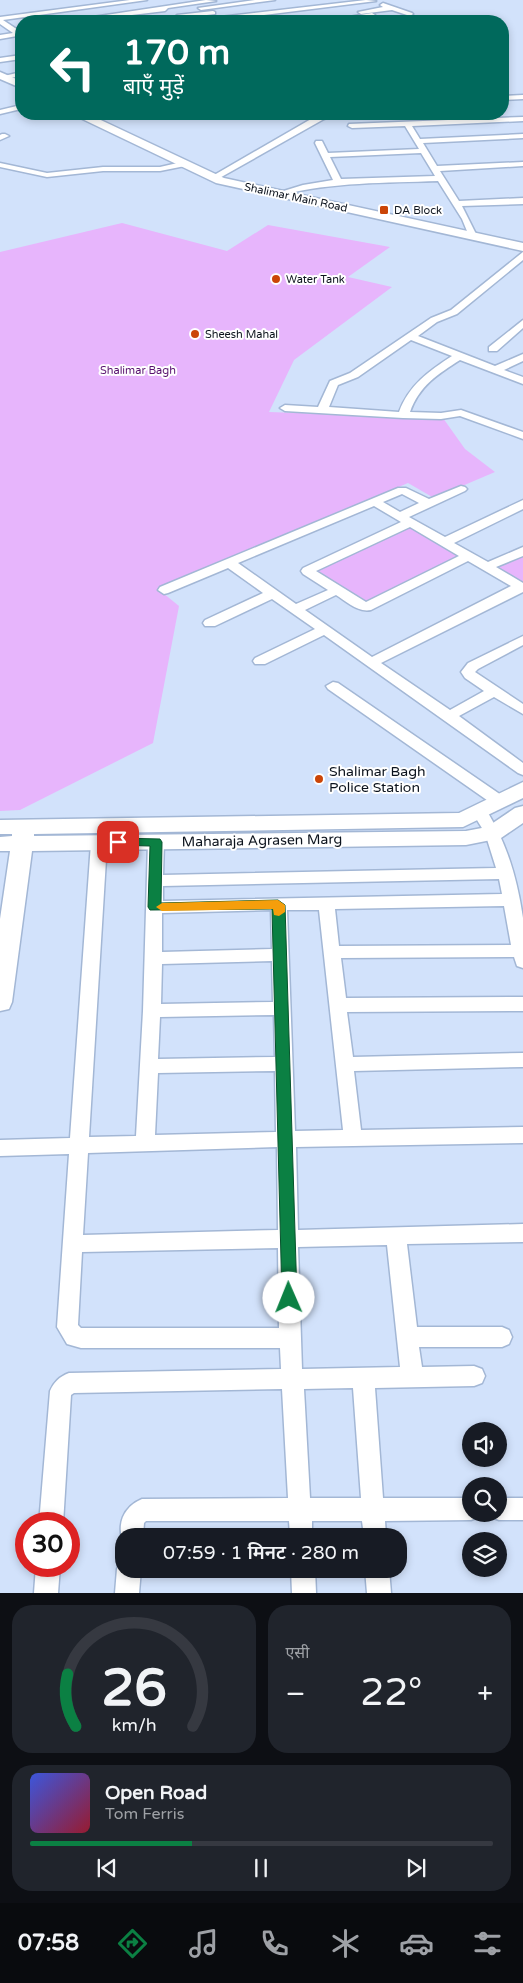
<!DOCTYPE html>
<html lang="hi">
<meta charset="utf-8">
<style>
:root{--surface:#171b24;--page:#20242c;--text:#f1f3f6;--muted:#9ea1a6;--line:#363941;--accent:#0b8043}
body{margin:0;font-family:"Varela Round","Noto Sans Devanagari",sans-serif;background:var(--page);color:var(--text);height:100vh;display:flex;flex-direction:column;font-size:19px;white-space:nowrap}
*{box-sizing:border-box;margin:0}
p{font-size:16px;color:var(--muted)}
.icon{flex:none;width:28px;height:28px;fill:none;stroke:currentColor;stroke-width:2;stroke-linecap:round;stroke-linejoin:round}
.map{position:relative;height:1593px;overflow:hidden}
.details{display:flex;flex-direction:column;gap:12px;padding:12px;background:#0d0f14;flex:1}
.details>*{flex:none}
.top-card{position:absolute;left:15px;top:15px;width:494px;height:105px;border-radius:20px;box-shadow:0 2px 8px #0003;background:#00695c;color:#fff;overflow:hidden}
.fabs{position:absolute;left:462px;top:1422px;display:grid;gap:10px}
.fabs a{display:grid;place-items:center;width:45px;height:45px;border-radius:50%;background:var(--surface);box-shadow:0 2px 8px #0003;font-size:25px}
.speed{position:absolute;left:15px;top:1512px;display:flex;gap:10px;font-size:25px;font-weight:700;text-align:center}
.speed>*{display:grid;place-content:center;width:65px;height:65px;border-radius:50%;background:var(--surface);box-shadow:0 2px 8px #0003;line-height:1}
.speed .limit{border:8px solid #d22;background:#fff;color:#111}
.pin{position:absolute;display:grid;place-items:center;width:42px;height:42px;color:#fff;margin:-21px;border-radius:10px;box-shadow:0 2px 8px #0006}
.me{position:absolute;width:55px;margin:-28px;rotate:359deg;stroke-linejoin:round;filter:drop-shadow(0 0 4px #0008)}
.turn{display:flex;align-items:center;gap:18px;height:105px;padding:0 25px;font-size:22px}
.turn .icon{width:65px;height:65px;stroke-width:2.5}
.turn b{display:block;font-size:35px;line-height:42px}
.big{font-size:38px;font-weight:600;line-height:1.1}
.details .widget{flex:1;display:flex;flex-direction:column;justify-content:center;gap:8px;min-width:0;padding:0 18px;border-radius:20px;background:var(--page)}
.details .dial{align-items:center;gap:0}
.dial svg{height:130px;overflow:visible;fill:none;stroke:var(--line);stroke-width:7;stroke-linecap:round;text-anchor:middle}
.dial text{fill:var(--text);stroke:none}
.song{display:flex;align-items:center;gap:15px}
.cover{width:60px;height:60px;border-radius:8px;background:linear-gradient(135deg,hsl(230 70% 55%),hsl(350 70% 35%))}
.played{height:5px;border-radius:2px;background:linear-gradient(90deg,var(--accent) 35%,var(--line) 35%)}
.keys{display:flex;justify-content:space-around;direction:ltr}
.heat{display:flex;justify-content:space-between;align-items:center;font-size:28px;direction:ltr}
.details .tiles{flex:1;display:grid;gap:12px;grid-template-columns:1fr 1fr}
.widget:last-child{grid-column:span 2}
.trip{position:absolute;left:115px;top:1528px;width:292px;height:50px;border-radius:20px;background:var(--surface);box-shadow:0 2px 8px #0003;font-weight:600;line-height:50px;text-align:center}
.menu{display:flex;height:80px;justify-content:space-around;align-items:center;background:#090b0e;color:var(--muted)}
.menu .icon{width:35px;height:35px}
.menu .active{color:var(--accent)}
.menu b{font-size:22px;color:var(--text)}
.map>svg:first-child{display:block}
.green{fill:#e7b5fc}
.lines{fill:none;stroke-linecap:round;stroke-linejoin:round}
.street-casing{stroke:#a3b7d5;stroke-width:3}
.secondary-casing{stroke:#a3b7d5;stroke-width:3}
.street{fill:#fff;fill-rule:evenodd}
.secondary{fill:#fff;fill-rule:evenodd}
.route{fill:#0b8043;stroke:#07532c}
.slow{fill:#f59e0b}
.poi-dot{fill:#cb4507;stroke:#fff;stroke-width:2}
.labels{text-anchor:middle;stroke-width:4;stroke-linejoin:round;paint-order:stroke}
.far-street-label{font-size:11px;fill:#0c131d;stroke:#fff}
.far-poi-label{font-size:11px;fill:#0c131d;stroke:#fff;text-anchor:start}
.far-park-label{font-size:11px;fill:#58136f;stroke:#fff}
.poi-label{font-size:14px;fill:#0c131d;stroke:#fff;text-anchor:start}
.street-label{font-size:14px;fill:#0c131d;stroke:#fff}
</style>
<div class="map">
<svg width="523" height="1593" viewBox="0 0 523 1593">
<rect width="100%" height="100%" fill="#d2e2fb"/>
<path class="green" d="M122,223L227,251L268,225L390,247L348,277L392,287L294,360L269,412L443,418L465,449L495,472L434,498L408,483L158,589L179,606L153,743L20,810L0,811V252Z
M411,525L464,556L364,604L312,570Z
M523,554V585L494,567Z"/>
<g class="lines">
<g class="street-casing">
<path id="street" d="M130,0H147L3,20L21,32V38L17,36L0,39V35L13,33L0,24V17Z
M206,0L216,1L168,8L165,11L82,21H66Z
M255,0H275L201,10L198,8Z
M366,0L376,1L217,21H200L203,19Z
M383,3L412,13L413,14L410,16L392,10L361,14L358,12L383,7L380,5Z
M213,11L215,12V14L182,18L181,20L159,21L174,18L177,15Z
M372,13L375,15L374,16L341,21H326Z
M21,55V59L0,62V58Z
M21,72V76L4,79L0,77Z
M523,95V99L502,100V96Z
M21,105V109L0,114V110Z
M324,114H336L324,119L216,180L209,178L318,115Z
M523,117V121L412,126L420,139L523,134V138L423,143L437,166L523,162V166L440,171L459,201L523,198V204L462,206L477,236L476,238L473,239L469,236L462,219L438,181C385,183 333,182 281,195L277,193L303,185L333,180L315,143L316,141H322L328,153L419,149L405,126L352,128L348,126L349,124ZM421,153L435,176L341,179L330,157Z
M2,134H5L9,136L0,140V135Z
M182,162L186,164L185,166L160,171H103L47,177L0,167V163L47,173L103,167H160Z
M523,252V260L457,314L437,322L418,336L495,366L523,354V361L504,370L523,377V384L460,360C438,374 419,386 410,412L441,413L461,410L523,432V439L460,416L441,419L403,418L285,411L280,408L285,405L318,407L330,381L350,373L431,318L451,310ZM411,340L452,356C429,371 409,385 399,412L329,407L338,385L358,377Z
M523,320V328L497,351H489V347Z
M461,486L465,487L467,489L465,491L409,517L445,537L523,500V509L454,543L488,562L523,547V556L496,567L523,583V592L381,663L450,710L484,691L465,678L461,672L468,663L523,636V645L478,669L475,672L523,704V714L494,697L459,716L523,763V775L518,773L324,635L265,664H255L253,661L255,658L315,629L272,599L215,626H205L203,623L205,620L263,593L228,568L168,593L164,594L158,590L160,587L398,488H406L429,499ZM402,494L419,503L400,512L383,502ZM374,506L401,522L303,568L301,571L303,574L328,590L296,604L238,563ZM410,527L459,556L366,602L316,571ZM468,561L511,586L372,657L305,610L336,595C346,601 358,613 371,610Z
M333,682L338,683L504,797L507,801L504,805H494L328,689L326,686Z
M480,807L485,808C507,843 517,878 523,918C523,934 523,952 523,968L517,966L514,957L341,958L346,998L523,997V1011L347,1012L353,1057L523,1053V1067L354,1071L361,1130L523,1127V1143L296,1147L298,1230L523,1224V1242L407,1244L417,1327H502L509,1330L512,1337L509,1344L502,1347H419L422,1367L474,1366L482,1369L485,1376L482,1383L474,1386L375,1388L383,1498H471V1514H480L479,1517L471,1520L385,1521L386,1536H364L362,1521H312V1536H290L289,1521H146L144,1523L143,1536H124V1544C116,1525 123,1507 142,1499L288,1498L282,1389L74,1393L71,1395L63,1524H39L50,1391C54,1382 59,1377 69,1373L281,1369L280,1348H81L67,1344L57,1327L69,1154L0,1156V1140L70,1138L91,843L94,839L99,838L104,839L107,843L89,1137L136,1136L143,1011L148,842L151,838L156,837L161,838L164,842L163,875L496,868L485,833L472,812L475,808ZM499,879L502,894L163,901V886ZM504,906L511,945L339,946L335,909ZM271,910L272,949L162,952V913ZM287,910H319L343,1130L295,1131ZM272,961L273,1002L161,1004L162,964ZM274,1015L275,1057L158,1059L160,1017ZM275,1071L276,1132L155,1135L158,1073ZM277,1147L278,1230L83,1235L88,1153ZM387,1245L400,1367L302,1369L298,1247ZM278,1248L279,1328H81L78,1325L82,1252ZM353,1388L361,1498H310L304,1389Z
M499,1498H523V1520H499L491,1517L490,1514H499Z
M124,1559V1569H141L139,1593H115L117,1569L121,1561Z
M36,1566H60L58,1593H34Z
M291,1569H315L316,1593H292Z
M365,1569H389L391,1593H367Z"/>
</g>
<g class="secondary-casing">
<path id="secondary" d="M0,72L21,81V88L0,79Z
M75,114H88L224,178L523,243V251L216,183L76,116Z
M523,782V798L463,827L34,834V836L466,831L487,827L515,808L523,806V823L501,838L466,845L32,851L12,1002L9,1009L0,1011V919L10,851H0V837L12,836V834H0V820L459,813Z"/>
</g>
<use href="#street" class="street"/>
<use href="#secondary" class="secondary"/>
</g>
<path class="route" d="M118,838L160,839L162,842L161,903L278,900L285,905L297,1298L295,1303L289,1305L284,1303L282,1298L272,909L150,910L148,907L150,846L114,845L112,842L114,840Z"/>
<path class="slow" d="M278,900L285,905V912L279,916L274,915L273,909L162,911L156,907L162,903Z"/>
<g class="poi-dot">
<rect x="379" y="205" width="10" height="10" rx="2.5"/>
<circle cx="276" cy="279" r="5"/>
<circle cx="195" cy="334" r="5"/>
<circle cx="319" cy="779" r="5"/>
</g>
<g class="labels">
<g class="far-street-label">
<text transform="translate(296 197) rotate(12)" y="4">Shalimar Main Road</text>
</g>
<g class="far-poi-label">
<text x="394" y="214">DA Block</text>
<text x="286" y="283">Water Tank</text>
<text x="205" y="338">Sheesh Mahal</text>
</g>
<g class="far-park-label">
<text x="138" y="374">Shalimar Bagh</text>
</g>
<g class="poi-label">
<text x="329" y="776">Shalimar Bagh<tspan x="329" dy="16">Police Station</tspan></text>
</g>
<g class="street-label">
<text transform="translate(262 840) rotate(-1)" y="5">Maharaja Agrasen Marg</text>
</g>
</g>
</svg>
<div class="fabs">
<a><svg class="icon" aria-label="sound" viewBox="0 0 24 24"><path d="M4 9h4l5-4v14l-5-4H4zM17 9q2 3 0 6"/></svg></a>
<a><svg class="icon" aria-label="search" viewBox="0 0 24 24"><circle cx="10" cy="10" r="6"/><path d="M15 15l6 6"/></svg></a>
<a><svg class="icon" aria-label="layers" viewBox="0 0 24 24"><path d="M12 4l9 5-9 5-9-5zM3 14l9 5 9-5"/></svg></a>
</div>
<div class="speed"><div class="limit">30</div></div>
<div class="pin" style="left:118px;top:842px;background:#d93025"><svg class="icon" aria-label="arrive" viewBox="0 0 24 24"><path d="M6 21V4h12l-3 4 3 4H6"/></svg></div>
<svg class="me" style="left:289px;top:1298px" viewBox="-20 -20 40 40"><circle r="19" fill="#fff"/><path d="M0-13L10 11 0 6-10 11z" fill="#0b8043"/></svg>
<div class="trip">07:59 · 1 मिनट · 280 m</div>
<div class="top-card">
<div class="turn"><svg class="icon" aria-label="left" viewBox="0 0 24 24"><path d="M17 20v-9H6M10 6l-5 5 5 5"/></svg><div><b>170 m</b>बाएँ मुड़ें</div></div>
</div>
</div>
<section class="details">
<div class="tiles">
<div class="widget dial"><svg viewBox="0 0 100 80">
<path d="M14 69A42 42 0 1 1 86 69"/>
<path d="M14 69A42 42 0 0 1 9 37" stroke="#0b8043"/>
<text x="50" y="56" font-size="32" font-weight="700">26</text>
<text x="50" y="72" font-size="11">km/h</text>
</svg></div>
<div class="widget"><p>एसी</p>
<div class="heat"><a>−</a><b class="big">22°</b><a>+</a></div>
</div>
<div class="widget">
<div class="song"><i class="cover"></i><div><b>Open Road</b><p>Tom Ferris</p></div></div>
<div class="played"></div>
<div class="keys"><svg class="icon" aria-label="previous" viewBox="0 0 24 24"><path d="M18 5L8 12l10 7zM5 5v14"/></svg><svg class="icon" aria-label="pause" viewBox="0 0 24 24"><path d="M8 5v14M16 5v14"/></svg><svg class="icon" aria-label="next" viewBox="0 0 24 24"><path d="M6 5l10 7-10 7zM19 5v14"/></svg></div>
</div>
</div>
</section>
<nav class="menu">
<b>07:58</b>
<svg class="icon active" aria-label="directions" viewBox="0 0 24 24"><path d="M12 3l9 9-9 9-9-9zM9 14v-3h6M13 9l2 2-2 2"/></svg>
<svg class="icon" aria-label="music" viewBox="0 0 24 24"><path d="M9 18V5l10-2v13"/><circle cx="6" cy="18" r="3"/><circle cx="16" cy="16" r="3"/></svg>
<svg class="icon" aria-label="phone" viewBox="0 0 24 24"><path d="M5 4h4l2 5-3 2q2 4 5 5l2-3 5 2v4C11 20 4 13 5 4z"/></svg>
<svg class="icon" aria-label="climate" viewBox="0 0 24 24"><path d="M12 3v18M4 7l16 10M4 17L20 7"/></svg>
<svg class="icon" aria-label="car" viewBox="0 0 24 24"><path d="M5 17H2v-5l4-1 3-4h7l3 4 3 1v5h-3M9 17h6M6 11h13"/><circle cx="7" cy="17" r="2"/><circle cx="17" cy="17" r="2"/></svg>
<svg class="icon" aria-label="filters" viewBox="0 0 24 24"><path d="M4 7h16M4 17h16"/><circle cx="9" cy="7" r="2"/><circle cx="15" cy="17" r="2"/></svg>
</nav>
